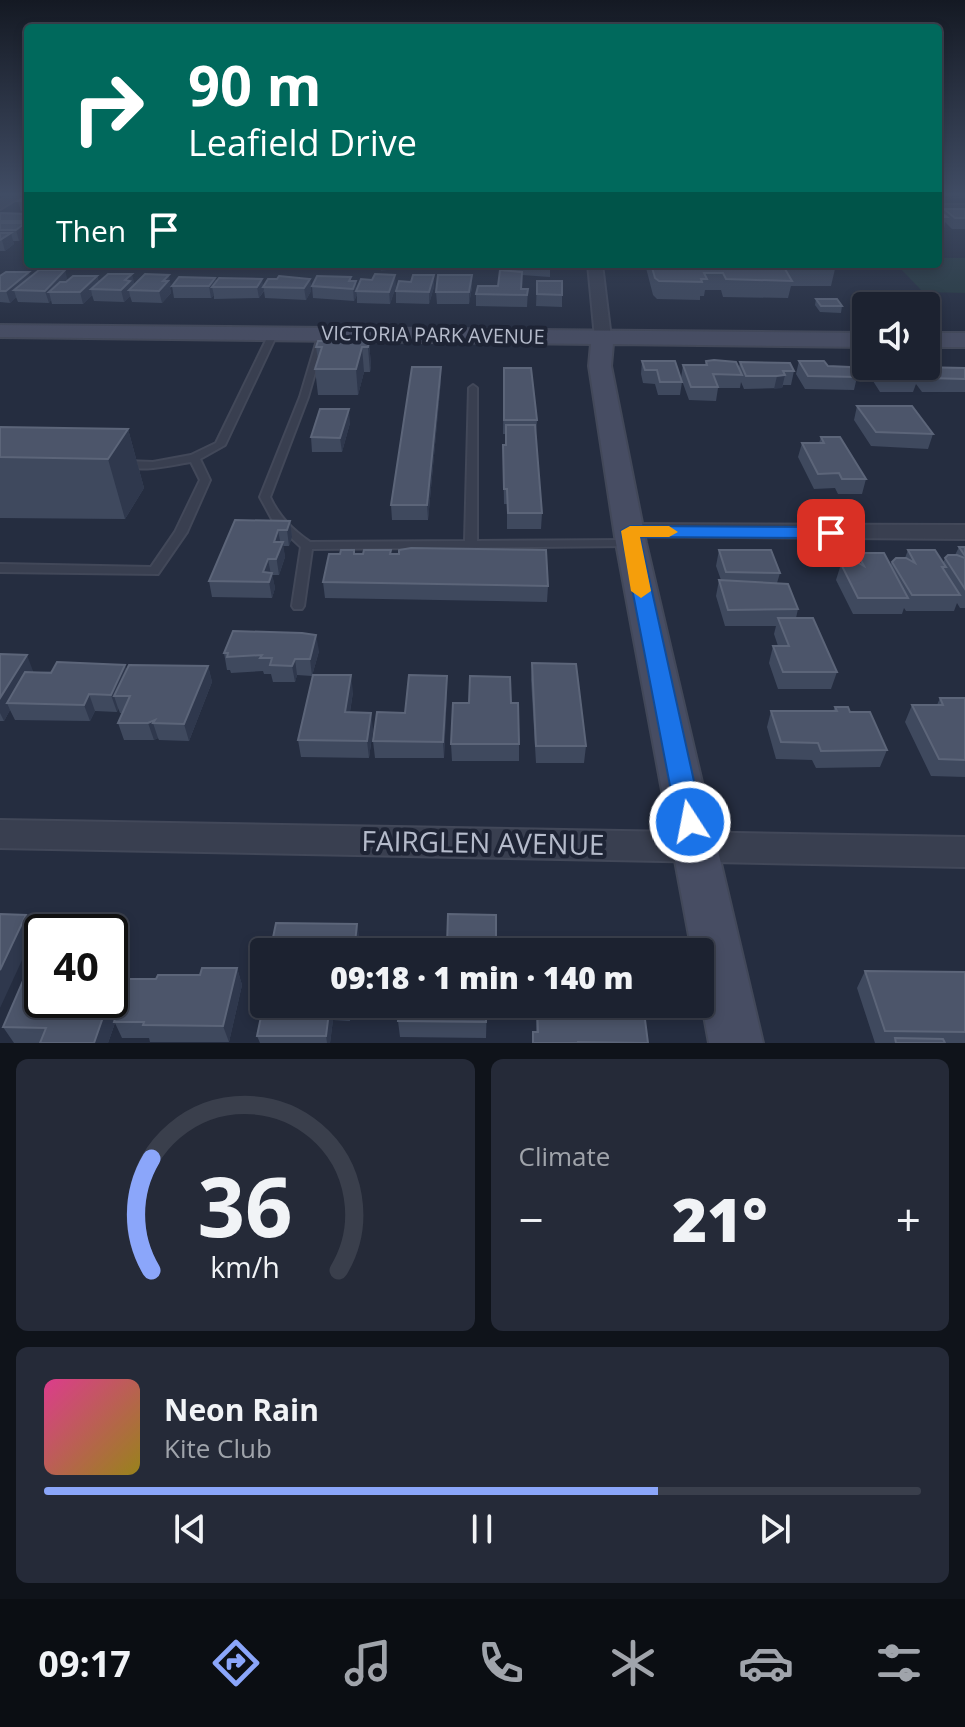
<!DOCTYPE html>
<meta charset="utf-8">
<style>
:root{--surface:#1c2230;--page:#252a38;--text:#f1f3f6;--muted:#a0a4ab;--line:#3a3f4c;--accent:#8ba6fa}
body{margin:0;font-family:"Open Sans",sans-serif;background:var(--page);color:var(--text);height:100vh;display:flex;flex-direction:column;font-size:30px;white-space:nowrap}
*{box-sizing:border-box;margin:0}
p{font-size:26px;color:var(--muted)}
.icon{flex:none;width:44px;height:44px;fill:none;stroke:currentColor;stroke-width:2;stroke-linecap:round;stroke-linejoin:round}
.map{position:relative;height:1043px;overflow:hidden}
.panel{display:flex;flex-direction:column;gap:16px;padding:16px;background:#0f131a;flex:1}
.panel>*{flex:none}
.top-card{position:absolute;left:24px;top:24px;width:918px;height:244px;border-radius:8px;box-shadow:0 4px 12px #0003,0 0 0 2px var(--line);background:#00695c;color:#fff;overflow:hidden}
.controls{position:absolute;left:852px;top:292px;display:grid;gap:16px}
.controls a{display:grid;place-items:center;width:88px;height:88px;border-radius:8px;background:var(--surface);box-shadow:0 4px 12px #0003,0 0 0 2px var(--line);font-size:40px}
.speed{position:absolute;left:24px;top:914px;display:flex;gap:16px;font-size:40px;font-weight:700;text-align:center}
.speed>*{display:grid;place-content:center;width:104px;height:104px;border-radius:50%;background:var(--surface);box-shadow:0 4px 12px #0003,0 0 0 2px var(--line);line-height:1}
.speed .limit{border:4px solid #111;border-radius:12px;background:#fff;color:#111}
.pin{position:absolute;display:grid;place-items:center;width:68px;height:68px;color:#fff;margin:-34px;border-radius:16px;box-shadow:0 4px 12px #0006}
.me{position:absolute;width:88px;margin:-44px;rotate:349deg;stroke-linejoin:round;filter:drop-shadow(0 0 6px #0008)}
.turn{display:flex;align-items:center;gap:28px;height:168px;padding:0 32px;font-size:36px}
.turn .icon{width:104px;height:104px;stroke-width:2.5}
.turn b{display:block;font-size:56px;line-height:68px}
.then{display:flex;align-items:center;height:76px;padding:0 32px;background:#0003;gap:16px;font-size:30px}
.big{font-size:60px;font-weight:800;line-height:1.1}
.panel .tile{flex:1;display:flex;flex-direction:column;justify-content:center;gap:12px;min-width:0;padding:0 28px;border-radius:12px;background:var(--page)}
.panel .dial{align-items:center;gap:0}
.dial svg{height:208px;overflow:visible;fill:none;stroke:var(--line);stroke-width:7;stroke-linecap:round;text-anchor:middle}
.dial text{fill:var(--text);stroke:none}
.song{display:flex;align-items:center;gap:24px}
.cover{width:96px;height:96px;border-radius:12px;background:linear-gradient(135deg,hsl(330 70% 55%),hsl(50 70% 35%))}
.played{height:8px;border-radius:4px;background:linear-gradient(90deg,var(--accent) 70%,var(--line) 70%)}
.keys{display:flex;justify-content:space-around;direction:ltr}
.heat{display:flex;justify-content:space-between;align-items:center;font-size:44px;direction:ltr}
.panel .tiles{flex:1;display:grid;gap:16px;grid-template-columns:1fr 1fr}
.tile:last-child{grid-column:span 2}
.trip{position:absolute;left:250px;top:938px;width:464px;height:80px;border-radius:8px;background:var(--surface);box-shadow:0 4px 12px #0003,0 0 0 2px var(--line);font-weight:800;line-height:80px;text-align:center}
.menu{display:flex;height:128px;justify-content:space-around;align-items:center;background:#0b0e13;color:var(--muted)}
.menu .icon{width:56px;height:56px}
.menu .selected{color:var(--accent)}
.menu b{font-size:36px;color:var(--text)}
.map>svg:first-child{display:block}
.green{fill:#273b41}
.lines{fill:none;stroke-linecap:round;stroke-linejoin:round}
.lane-casing{stroke:#424859;stroke-width:4}
.street-casing{stroke:#424859;stroke-width:4}
.secondary-casing{stroke:#424859;stroke-width:4}
.lane{fill:#393f50;fill-rule:evenodd}
.street{fill:#393f50;fill-rule:evenodd}
.secondary{fill:#474d63;fill-rule:evenodd}
.wall{fill:#3f495e}
.shaded-wall{fill:#2f384d}
.building{fill:#4c556a;stroke:#5c6579;stroke-width:2}
.route{fill:#1a73e8;stroke:#114b97;stroke-width:2}
.slow{fill:#f59e0b}
.labels{text-anchor:middle;stroke-width:8;stroke-linejoin:round;paint-order:stroke}
.far-street-label{font-size:20px;fill:#b5bbcb;stroke:#1e2435}
.near-street-label{font-size:28px;fill:#b5bbcb;stroke:#1e2435}
</style>
<div class="map">
<svg width="965" height="1043" viewBox="0 0 965 1043">
<rect width="100%" height="100%" fill="#252d40"/>
<path class="green" d="M938,258H965V293L923,292L896,264H938Z"/>
<g class="lines">
<g class="lane-casing">
<path id="lane" d="M271,330L278,332L225,445L200,459L210,480L187,532L158,574L0,572V564L151,567L175,532L200,480L191,462C171,465 137,474 120,464L125,461L153,462L191,455L216,443Z
M317,340L324,342L308,397L270,497C279,517 293,530 310,542L465,541L469,388L473,385L477,388V541L629,540L635,543L629,546L312,549L304,606L302,609H294L292,606L301,547L273,521L260,497L300,397Z"/>
</g>
<g class="street-casing">
<path id="street" d="M9,195H23L0,209V201Z
M938,205H965V211H938Z
M588,264H602L611,338L603,343L595,338Z
M630,524L965,525V539L622,536L619,531Z
M0,820L965,837V867L0,848Z"/>
</g>
<g class="secondary-casing">
<path id="secondary" d="M0,325L866,333V347L613,344L611,366L646,543L763,1043H709L700,994V952H692L616,543L589,366L591,344L0,337Z
M926,333H965V347H926Z"/>
</g>
<use href="#lane" class="lane"/>
<use href="#street" class="street"/>
<use href="#secondary" class="secondary"/>
</g>
<path class="wall" d="M28,195V211H21L18,201Z
M948,195H965V198H951Z
M944,209H965V229H952L945,222L944,228H938V210L943,214Z
M0,213L28,214V234L19,241H13L14,244L5,251H0Z
M150,264H190L188,266L151,265Z
M505,264H550V277L522,275V289H528L527,307L476,306V294L498,286L505,270Z
M645,264H832L835,269L831,286H791L788,298L723,297L721,290H705L704,296H700V300L657,299L653,295Z
M0,276L30,277L68,280L97,276L99,282L171,287L170,288L171,293L162,303L132,302L130,296L124,302L94,301L92,295L83,304H52L51,300L49,303L18,302L16,297L10,303L0,302Z
M351,277V281L357,289L396,286L390,304L357,303V295L354,301L313,298L312,286Z
M215,278L216,282L263,286L310,279L311,291L306,300L265,298L264,291L259,298L214,299V295L211,298H174L172,286Z
M537,281L562,295V307L536,306Z
M434,287L429,304L396,303V291Z
M472,287L469,304H437L436,292Z
M816,299L842,306L841,313L820,312L815,305Z
M369,341L371,366L370,372H364L358,395H318L315,369L318,360L316,347Z
M642,361L682,382L680,395H658L655,384L643,383L641,374Z
M706,361L739,367L740,362L794,371L791,385H783L782,388L744,389L741,382L740,388H718L716,401L689,400L681,378L683,365H705Z
M799,361L828,366L857,377L854,390L805,389L796,374Z
M885,366H907L914,375L917,367L965,368V392H922L916,384L913,392H880L873,381L877,368H884Z
M441,367V380L428,520H392L391,505Z
M504,368L537,420L536,434L542,513L541,529H507V504H504L503,445H506V434H503Z
M857,406L933,434L928,449L871,446L854,420Z
M350,423L342,452H312L311,437Z
M0,427L128,429L144,488L125,519L0,518Z
M821,437L866,479L862,494H838L835,488L814,489L798,457L802,443H819Z
M290,521L292,537L289,546H283L285,557L279,575H272L275,588L272,598L212,597L209,581Z
M959,547H965V608H960L957,603L954,611H906L904,608L902,614H853L836,580L841,564L855,561L857,553L890,565L892,562L905,558L908,550L943,563L945,558L955,555Z
M391,550V554L548,586L547,602L325,598L323,582L340,554H363Z
M719,550L780,573L777,583L798,609L796,618L837,672L831,689H778L769,663L773,646H778L774,634L776,626H725L716,596L719,580H721L716,566Z
M319,651L312,676L297,675L295,682H273L271,674H264L263,671L231,673L230,670H227L224,653Z
M0,654L33,671V672L208,666L212,682L189,741L159,740L158,738L154,740H124L118,723L122,713H120L118,708L117,712L95,711L90,721L15,720L10,710L4,721H0Z
M532,663L586,746L584,763H536L531,680Z
M353,692L350,712L373,729L369,758L301,757L298,740Z
M447,692L444,758H375L373,741L405,713Z
M940,698H965V777L931,776L905,722L912,705H937Z
M511,703L519,744V761H452L451,744Z
M835,707L850,712L887,750L880,767L816,768L812,760L776,759L767,727L771,711H833Z
M237,968L242,985L229,1042H150L149,1038H122L115,1023L108,1043H14L3,1027L126,983L200,975Z
M865,971L965,972V1043H875L857,988Z
M264,979V1004H352L350,1021L333,1020L330,1043H260L257,1036L263,1005L261,996Z
M487,1004L486,1038L400,1037L398,1021Z
M536,1004H643L648,1043H532L533,1032H536Z"/>
<path class="shaded-wall" d="M952,195H960L959,197L951,198Z
M28,218V234L19,241L16,230L25,224L24,221Z
M11,233L14,244L5,251L2,240Z
M380,264H418V265L381,271Z
M65,270L68,282L49,292L51,300L49,303L45,291Z
M29,272L32,284L14,290L16,297L10,303L6,291Z
M132,274L135,286L129,291L130,296L124,302L121,290L125,280Z
M169,275L171,287L170,288L171,293L162,303L159,291L163,281Z
M395,275L396,286L390,304L389,292Z
M434,275V287L429,304V292Z
M472,275V287L469,304V292Z
M97,276L100,288L91,289L92,295L83,304L80,292Z
M215,278L217,287H212L214,295L211,298L209,286Z
M262,279L264,290L259,298L257,287Z
M310,279L311,291L306,300L304,288Z
M356,281L357,291H356L357,295L354,301L353,289Z
M369,341L371,366L370,372L368,347Z
M362,347L364,372L358,395L356,369Z
M441,367V380L428,520L427,505Z
M785,375L782,388L774,389L777,376Z
M349,409L350,423L342,452L340,438Z
M128,429L144,488L125,519L108,459Z
M290,521L292,537L289,546L287,530Z
M278,530L281,546L283,542L285,557L279,575L274,542Z
M268,559L271,575L263,572Z
M272,573L275,588L272,598L269,582Z
M316,635L319,651L312,676L310,659Z
M27,655L33,671L14,703H7L10,710L4,721L0,713V698Z
M295,659L297,675L295,682L292,666Z
M125,665L131,681L114,696L118,708L117,712L111,695Z
M208,666L212,682L189,741L184,724Z
M351,675L353,692L347,729L345,712Z
M447,676V692L444,758L443,742Z
M89,694L95,711L90,721L84,705Z
M371,713L373,729L369,758L367,741Z
M155,720L153,723L158,738L154,740L148,723Z
M26,915L35,932L0,1008V970Z
M357,924L360,940L358,952H354Z
M237,968L242,985L229,1042L223,1026Z
M120,969L128,985L108,1043H94Z
M330,1004L333,1020L330,1043H327L326,1036Z
M347,1004H352L350,1021Z"/>
<path class="building" d="M27,195L28,201H18Z
M944,209H965V218H955Z
M938,210L947,217H938Z
M0,213L28,214V218L24,221H0Z
M0,223H25L16,230H0Z
M0,233H11L0,240Z
M651,264H832L835,269H785L792,281L726,279L723,273H704L707,279H701L702,282L659,281L655,278Z
M39,270H65L45,291L14,290Z
M500,270L522,272L521,289H528L527,295L476,294L478,286H498Z
M6,272H29L6,291H0V276Z
M108,274H132L125,280L130,281L121,290L91,289Z
M145,274L169,275L163,281H168L159,291L129,290Z
M375,274L395,275L389,292L356,291L361,279L372,280Z
M413,275H434L429,292L396,291L399,281L411,282Z
M438,275H472L469,292H436Z
M73,276H97L80,292H49L60,282H66Z
M279,276L310,279L304,288L263,287L268,279H277Z
M317,276L351,277L349,281H356L353,289L312,286Z
M179,277L215,278L209,286H172Z
M219,278L262,279L257,287H212Z
M537,281H562V295L537,294Z
M816,299H837L842,306H821Z
M318,341H369L368,347H362L356,369H315L322,347H316Z
M714,360L736,362L742,375L713,374L718,387H691L683,365H707L706,361Z
M642,361H675L682,382H660L657,370H645Z
M799,361H824L828,366L850,367L857,377L808,376Z
M740,362L790,363L794,371H783L785,375L777,376H746Z
M888,366H907L918,379H884L877,368H889Z
M412,367H441L427,505H391Z
M917,367L965,368V379L927,378Z
M504,368H531L537,420H504Z
M857,406H912L933,434L876,432Z
M320,409H349L340,438L311,437Z
M506,425H535L542,513H508L507,489H504L503,445H506Z
M0,427L128,429L108,459L0,457Z
M821,437H840L866,479H842L839,473L818,474L802,443H824Z
M235,520L290,521L287,530H278L274,542H283L276,559H268L263,572L272,573L269,582L209,581Z
M959,547H965V556Z
M411,548L546,550L548,586L323,582L329,554H340L341,550H354V554H363L364,550H391L390,554H399V550Z
M719,550H771L780,573L726,572Z
M908,550H935L946,567H942L960,595H912L892,562L896,558H906L915,563Z
M857,553H884L908,598H858L841,564L855,561L864,566Z
M948,555H957L965,558V589L945,558Z
M719,580L788,584L798,609L728,610Z
M778,618H813L837,672H783L773,646H789Z
M233,631L302,633L316,635L310,659H295L292,666L270,665L272,658H260L262,655L227,657L228,653H224Z
M0,654L27,655L0,698Z
M57,662L125,665L111,695L89,694L84,705L7,703L25,672L51,673Z
M532,663L576,664L586,746H536Z
M129,665L208,666L184,724L153,723L155,720L148,723H118L130,696H114Z
M313,675H351L345,712L371,713L367,741L298,740Z
M409,675L447,676L443,742L373,741L377,712L405,713Z
M470,676L510,677L511,703H518L519,744H451L453,703H469Z
M940,698H965V760L939,759L912,705H943Z
M835,707H848L850,712H870L887,750L821,751L818,743L781,742L771,711H837Z
M0,914L26,915L0,970Z
M448,914L496,915V952H406V944L447,945Z
M276,923L357,924L354,952H270Z
M29,967H42V1000H109L94,1043H40L46,1028L3,1027Z
M202,968H237L223,1026L143,1025L144,1022H114L128,979H156L158,975H200Z
M110,969H120L110,998Z
M865,971L965,972V1032L885,1031Z
M264,979V996H261Z
M264,1002V1004H347H330L326,1036H257Z
M400,1004H486V1022L398,1021Z
M537,1004H643L648,1043L578,1042V1043H533V1032H538Z
M895,1038L943,1039L945,1043H896Z"/>
<linearGradient id="sky" x2="0" y2="1"><stop stop-color="#141923"/><stop offset="0.57" stop-color="#404c64"/><stop offset="1" stop-color="#404c64" stop-opacity="0"/></linearGradient>
<rect width="965" height="341" fill="url(#sky)"/>
<path class="route" d="M630,526L831,527L840,533L831,538L640,537L703,822L699,830L690,834L680,830L677,822L621,531Z"/>
<path class="slow" d="M630,526H669L678,532L669,537H640L651,591L641,598L631,591L621,531Z"/>
<g class="labels">
<g class="far-street-label">
<text transform="translate(433 335) rotate(1)" y="7">VICTORIA PARK AVENUE</text>
</g>
<g class="near-street-label">
<text transform="translate(483 843) rotate(1)" y="10">FAIRGLEN AVENUE</text>
</g>
</g>
</svg>
<div class="controls">
<a><svg class="icon" aria-label="sound" viewBox="0 0 24 24"><path d="M4 9h4l5-4v14l-5-4H4zM17 9q2 3 0 6"/></svg></a>
</div>
<div class="speed"><div class="limit">40</div></div>
<div class="pin" style="left:831px;top:533px;background:#d93025"><svg class="icon" aria-label="arrive" viewBox="0 0 24 24"><path d="M6 21V4h12l-3 4 3 4H6"/></svg></div>
<svg class="me" style="left:690px;top:822px" viewBox="-20 -20 40 40"><circle r="17" fill="#1a73e8" stroke="#fff" stroke-width="3"/><path d="M0-11L8 9 0 5-8 9z" fill="#fff"/></svg>
<div class="trip">09:18 · 1 min · 140 m</div>
<div class="top-card">
<div class="turn"><svg class="icon" aria-label="right" viewBox="0 0 24 24"><path d="M7 20v-9h11M14 6l5 5-5 5"/></svg><div><b>90 m</b>Leafield Drive</div></div>
<div class="then">Then<svg class="icon" aria-label="arrive" viewBox="0 0 24 24"><path d="M6 21V4h12l-3 4 3 4H6"/></svg></div>
</div>
</div>
<section class="panel">
<div class="tiles">
<div class="tile dial"><svg viewBox="0 0 100 80">
<path d="M14 69A42 42 0 1 1 86 69"/>
<path d="M14 69A42 42 0 0 1 14 26" stroke="#8ba6fa"/>
<text x="50" y="56" font-size="32" font-weight="700">36</text>
<text x="50" y="72" font-size="11">km/h</text>
</svg></div>
<div class="tile"><p>Climate</p>
<div class="heat"><a>−</a><b class="big">21°</b><a>+</a></div>
</div>
<div class="tile">
<div class="song"><i class="cover"></i><div><b>Neon Rain</b><p>Kite Club</p></div></div>
<div class="played"></div>
<div class="keys"><svg class="icon" aria-label="previous" viewBox="0 0 24 24"><path d="M18 5L8 12l10 7zM5 5v14"/></svg><svg class="icon" aria-label="pause" viewBox="0 0 24 24"><path d="M8 5v14M16 5v14"/></svg><svg class="icon" aria-label="next" viewBox="0 0 24 24"><path d="M6 5l10 7-10 7zM19 5v14"/></svg></div>
</div>
</div>
</section>
<nav class="menu">
<b>09:17</b>
<svg class="icon selected" aria-label="directions" viewBox="0 0 24 24"><path d="M12 3l9 9-9 9-9-9zM9 14v-3h6M13 9l2 2-2 2"/></svg>
<svg class="icon" aria-label="music" viewBox="0 0 24 24"><path d="M9 18V5l10-2v13"/><circle cx="6" cy="18" r="3"/><circle cx="16" cy="16" r="3"/></svg>
<svg class="icon" aria-label="phone" viewBox="0 0 24 24"><path d="M5 4h4l2 5-3 2q2 4 5 5l2-3 5 2v4C11 20 4 13 5 4z"/></svg>
<svg class="icon" aria-label="climate" viewBox="0 0 24 24"><path d="M12 3v18M4 7l16 10M4 17L20 7"/></svg>
<svg class="icon" aria-label="car" viewBox="0 0 24 24"><path d="M5 17H2v-5l4-1 3-4h7l3 4 3 1v5h-3M9 17h6M6 11h13"/><circle cx="7" cy="17" r="2"/><circle cx="17" cy="17" r="2"/></svg>
<svg class="icon" aria-label="filters" viewBox="0 0 24 24"><path d="M4 7h16M4 17h16"/><circle cx="9" cy="7" r="2"/><circle cx="15" cy="17" r="2"/></svg>
</nav>
